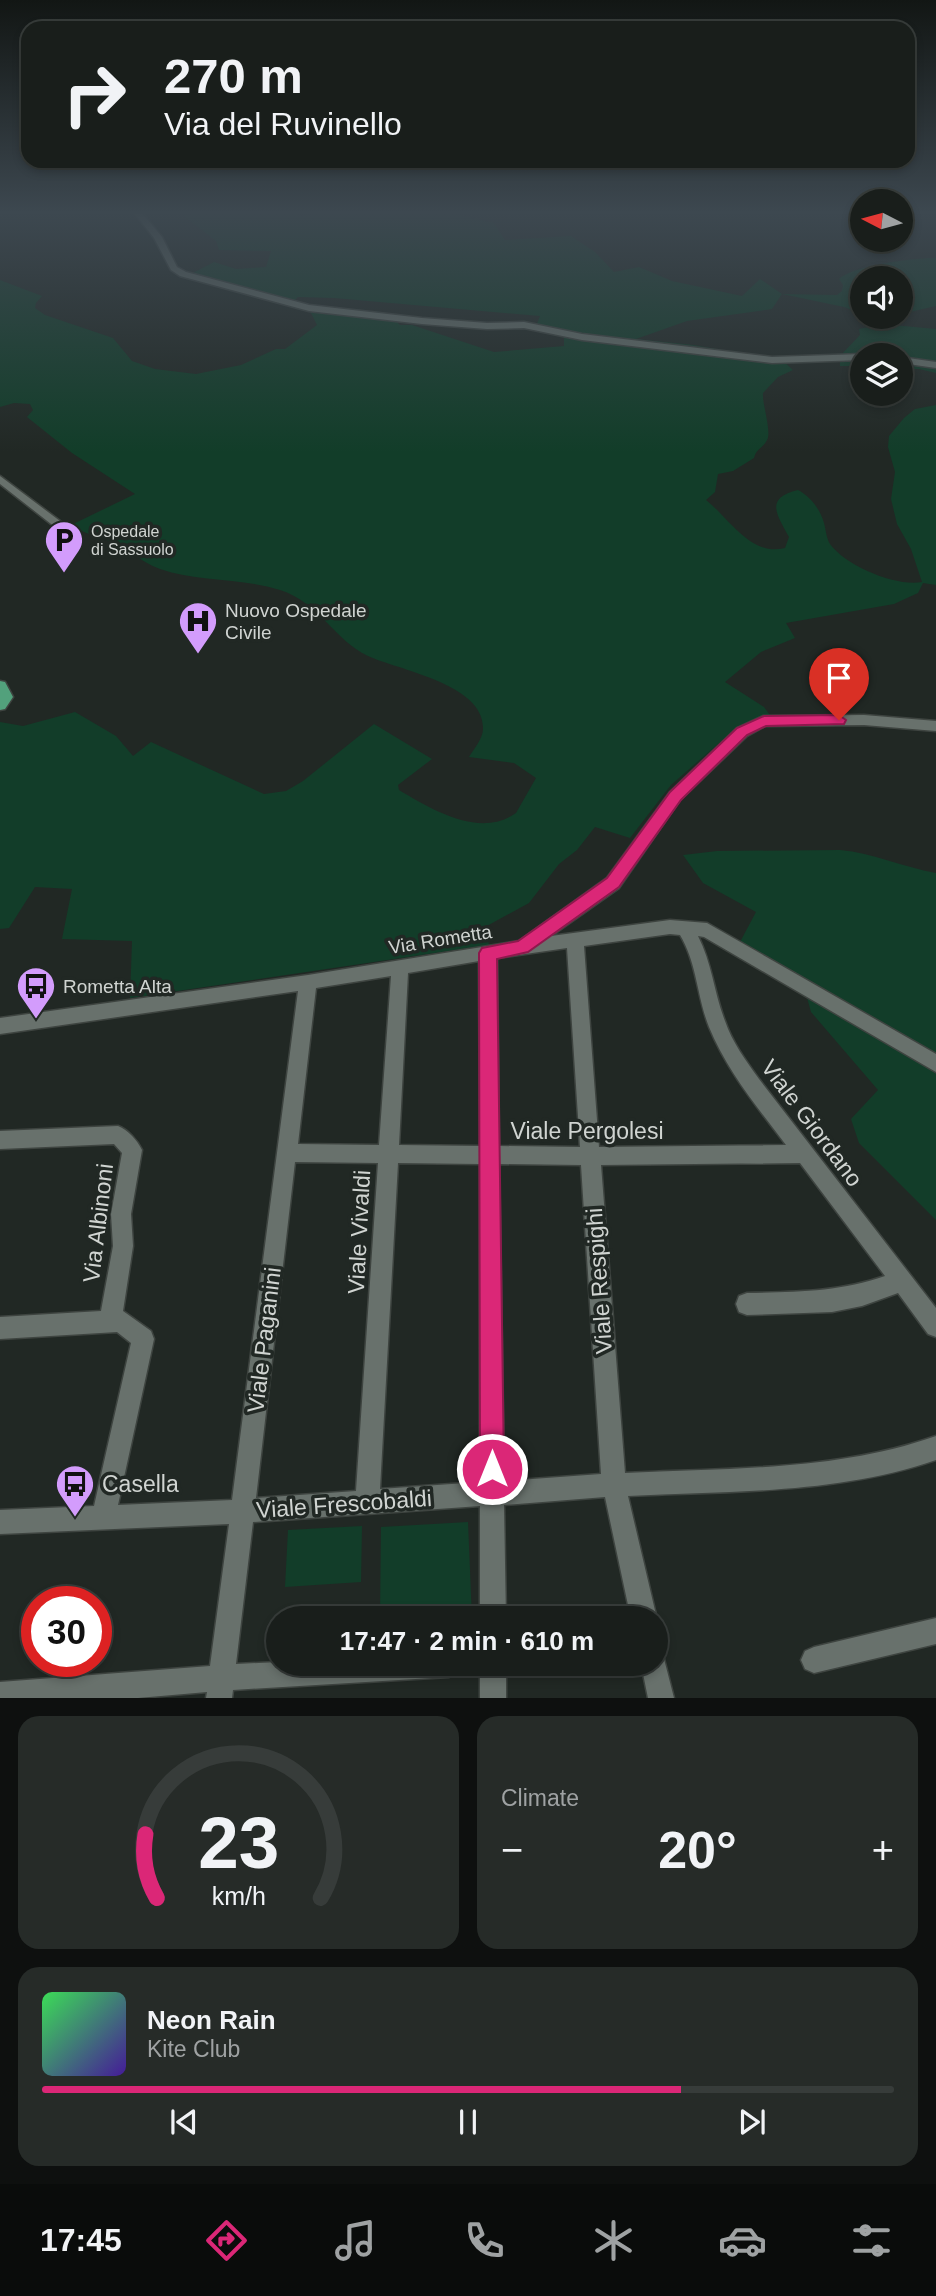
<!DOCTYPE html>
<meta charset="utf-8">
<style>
:root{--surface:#191e1b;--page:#262b28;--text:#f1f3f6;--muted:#9fa2a3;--line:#373c3a;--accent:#db2777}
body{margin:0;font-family:Helvetica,sans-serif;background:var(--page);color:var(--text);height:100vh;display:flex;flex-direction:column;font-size:26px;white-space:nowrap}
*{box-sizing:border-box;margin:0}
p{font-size:23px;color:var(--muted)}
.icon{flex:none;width:38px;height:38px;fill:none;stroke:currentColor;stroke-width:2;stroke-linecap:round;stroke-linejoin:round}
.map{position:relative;height:1698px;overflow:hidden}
.details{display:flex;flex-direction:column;gap:18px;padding:18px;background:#0e100f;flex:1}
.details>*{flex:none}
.top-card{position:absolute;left:21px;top:21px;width:894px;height:147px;border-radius:21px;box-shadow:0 4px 10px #0003,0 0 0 2px var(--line);background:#191e1b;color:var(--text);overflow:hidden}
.needle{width:46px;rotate:276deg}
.controls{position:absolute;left:850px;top:189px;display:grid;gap:14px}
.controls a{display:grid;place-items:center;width:63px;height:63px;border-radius:50%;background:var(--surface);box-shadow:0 4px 10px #0003,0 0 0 2px var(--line);font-size:35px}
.speed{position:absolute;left:21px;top:1586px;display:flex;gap:14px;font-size:35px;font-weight:700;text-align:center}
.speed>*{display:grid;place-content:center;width:91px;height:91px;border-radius:50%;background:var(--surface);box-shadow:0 4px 10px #0003,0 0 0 2px var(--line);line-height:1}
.speed .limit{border:10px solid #d22;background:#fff;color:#111}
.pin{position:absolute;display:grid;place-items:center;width:60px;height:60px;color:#fff;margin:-72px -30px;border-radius:50% 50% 50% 0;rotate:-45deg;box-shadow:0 0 7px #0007}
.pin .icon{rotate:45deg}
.me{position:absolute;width:77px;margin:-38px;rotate:0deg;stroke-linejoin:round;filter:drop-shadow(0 0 5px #0008)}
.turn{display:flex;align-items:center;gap:24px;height:147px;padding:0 28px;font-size:32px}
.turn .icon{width:91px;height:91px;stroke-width:2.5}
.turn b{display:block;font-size:49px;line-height:60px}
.big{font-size:52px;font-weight:600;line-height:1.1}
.details .tile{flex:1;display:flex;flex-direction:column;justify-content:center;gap:10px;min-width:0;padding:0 24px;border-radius:21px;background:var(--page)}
.details .dial{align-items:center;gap:0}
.dial svg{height:182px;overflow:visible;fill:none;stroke:var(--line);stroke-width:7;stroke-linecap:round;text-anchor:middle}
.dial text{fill:var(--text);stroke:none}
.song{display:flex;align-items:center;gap:21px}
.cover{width:84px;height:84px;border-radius:10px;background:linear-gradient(135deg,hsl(130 70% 55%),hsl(260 70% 35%))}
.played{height:7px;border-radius:4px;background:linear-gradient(90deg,var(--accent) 75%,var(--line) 75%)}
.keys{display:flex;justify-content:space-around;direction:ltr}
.heat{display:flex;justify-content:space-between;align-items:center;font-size:38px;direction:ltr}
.details .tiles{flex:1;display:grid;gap:18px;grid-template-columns:1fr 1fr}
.tile:last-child{grid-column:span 2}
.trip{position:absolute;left:266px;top:1606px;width:402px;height:70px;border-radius:35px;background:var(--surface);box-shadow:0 4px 10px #0003,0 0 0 2px var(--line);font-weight:600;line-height:70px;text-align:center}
.menu{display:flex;height:112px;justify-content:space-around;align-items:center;background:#0a0c0b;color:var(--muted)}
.menu .icon{width:49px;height:49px}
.menu .active{color:var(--accent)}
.menu b{font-size:32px;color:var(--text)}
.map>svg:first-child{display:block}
.green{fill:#123d29}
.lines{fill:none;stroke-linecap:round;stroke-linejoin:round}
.minor-casing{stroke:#3e4440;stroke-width:3}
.major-casing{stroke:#3e4440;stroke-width:3}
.minor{fill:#68716c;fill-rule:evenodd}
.major{fill:#52a17c;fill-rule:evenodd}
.route{fill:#db2777;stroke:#8e194d;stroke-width:2}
.labels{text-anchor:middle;stroke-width:7;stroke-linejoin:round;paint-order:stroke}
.far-poi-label{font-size:16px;fill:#d0d4d1;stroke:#212824;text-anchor:start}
.poi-label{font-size:19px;fill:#d0d4d1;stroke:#212824;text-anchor:start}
.street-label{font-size:19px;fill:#d0d4d1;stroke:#212824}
.near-street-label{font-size:23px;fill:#d0d4d1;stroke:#212824}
.near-poi-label{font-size:23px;fill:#d0d4d1;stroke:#212824;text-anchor:start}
</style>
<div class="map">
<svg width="936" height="1698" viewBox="0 0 936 1698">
<rect width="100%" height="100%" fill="#212824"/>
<path class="green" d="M194,214H298L300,216L313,214H455L494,223L505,240L571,236L595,252L614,272L639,267L672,281L742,296L760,279L782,294L837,295L842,291L843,285L839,279C851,266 917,257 936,258V306L901,314V278H863V314L844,307L782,294L772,309L687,321L636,339L693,345L782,360L793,370L778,377L763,393C762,404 772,432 767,440C763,448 756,449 754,458L733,471L718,474L715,492L706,500C730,519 751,557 785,548L789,537C777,515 764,498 798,490C811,497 820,509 824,523C826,530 826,537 830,544C846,566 896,587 922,582L911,549L897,524L891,499L895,472L888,447L889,436L904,418L915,409L936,405V585L923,583L918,593L894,604L786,623L795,638L761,652L725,682L764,707L775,722L758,723L727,736L671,785L630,838L595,827L577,850L559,864L529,903L485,927L489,945L130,998L132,941L62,939L72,889L35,887L9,928L0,929V722L23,726L75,712L116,736L133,756L151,742L264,794L286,791L303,781L374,724L432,759L398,785L399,790C431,809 480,839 516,813L536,778L514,763L469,757C474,749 483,738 483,729C485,684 398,670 368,656C334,640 319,602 280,590C242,578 198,582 160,569C140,562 124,545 104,539C92,535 81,531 69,526L135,494L72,453L27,417L33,410L30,404L14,403L0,407V280L42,296L36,303L35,308L45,315L113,338L132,361L155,369L196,374L241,365L276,349H285L317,325L310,311L395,320L400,325H412L494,352L564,346V331L536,326L540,316L334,298L298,297L290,305L187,276L214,262L236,269L266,267L271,251L219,250L216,241L184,216Z
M882,324L936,329V373L919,369H901V355H863V366H840V356L860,335L859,329Z
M840,850C873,853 903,867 936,873V1220L859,1143L851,1119L878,1090L811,1012L801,976L740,942L756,912L703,883L683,855L717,851Z
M468,1522L472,1619H380L381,1527Z
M362,1526L361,1582L285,1587L288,1530Z"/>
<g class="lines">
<g class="minor-casing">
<path id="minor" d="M135,214H143L162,237L177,267L186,272L309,305L422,318L487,323L524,322L582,334L772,357L863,354L867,355H863V360L772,363L582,340L524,328L487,329L422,324L309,311L180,276L171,270L154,238Z
M901,357L936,362V368L901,363Z
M0,476L68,527V531H60L0,484Z
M864,715L936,721V731L864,725L765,726L747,736L680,800L619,888L551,936L670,920L707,923L936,1054V1072L704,937L698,936C712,963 714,993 725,1021C732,1042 746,1061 759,1079L936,1308V1337L928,1334L898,1293L862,1306L832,1312L747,1315L739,1312L736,1304L739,1296L747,1293C795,1292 840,1292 885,1276L800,1163L601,1165L625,1473C729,1468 837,1471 936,1436V1460C838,1494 731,1491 628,1496L657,1619L656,1620L631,1619L605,1497L504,1505L506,1619H480V1506L253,1522L236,1664L278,1662V1664H462L458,1673L449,1677L233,1690L232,1698H206L207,1692L138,1698H0V1682L210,1666L229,1524L0,1534V1510L94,1506L131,1343L117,1332L0,1339V1317L101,1311L113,1246L111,1214L122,1153L114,1144L0,1149V1131L118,1126C128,1130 137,1140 142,1150L131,1214L133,1246L123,1311L151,1331L154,1339L118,1505L232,1500L298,991L0,1034V1018L308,975L519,941L607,878L670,792L737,728L763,716ZM670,934L680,935C697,963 697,997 709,1027C727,1071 758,1108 786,1145L599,1147L584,946ZM567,948L580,1147L499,1146L497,958ZM479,961L480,1146L399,1145L408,973ZM391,976L379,1145L298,1144L316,988ZM295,1162L378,1163L356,1491L256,1498ZM398,1163L480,1164V1482L380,1489ZM499,1164L581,1165L601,1474L504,1481Z
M936,1618V1644L814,1673L805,1669L801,1660L805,1651L814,1647Z
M656,1652L663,1655L674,1698H648L641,1664H656Z
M480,1664H506V1698H480Z"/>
</g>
<g class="major-casing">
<path id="major" d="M0,681L5,682L13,697L5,709L0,710Z"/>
</g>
<use href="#minor" class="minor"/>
<use href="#major" class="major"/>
</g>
<linearGradient id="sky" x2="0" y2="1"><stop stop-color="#121614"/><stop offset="0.47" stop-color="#3d4850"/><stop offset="1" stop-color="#3d4850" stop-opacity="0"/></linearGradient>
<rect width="936" height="452" fill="url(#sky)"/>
<path class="route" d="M839,715L846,720L844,724L766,726L747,735L681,800L619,887L528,952L497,959L504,1469L501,1477L492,1480L484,1477L480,1469L479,953L482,948L518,941L607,878L670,792L737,728L764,716Z"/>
<defs>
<g id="parking-pin" transform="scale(2.0125)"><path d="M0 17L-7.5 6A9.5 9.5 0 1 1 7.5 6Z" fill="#d39cfc" stroke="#212824"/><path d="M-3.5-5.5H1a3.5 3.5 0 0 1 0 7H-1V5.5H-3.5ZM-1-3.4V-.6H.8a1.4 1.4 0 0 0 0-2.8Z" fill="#111"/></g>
<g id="hospital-pin" transform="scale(2.0125)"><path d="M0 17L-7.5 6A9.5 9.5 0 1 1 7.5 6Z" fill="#d39cfc" stroke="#212824"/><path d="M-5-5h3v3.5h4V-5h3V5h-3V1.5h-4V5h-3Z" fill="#111"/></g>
<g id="bus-pin" transform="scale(2.0125)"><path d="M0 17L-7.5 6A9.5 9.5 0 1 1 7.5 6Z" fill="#d39cfc" stroke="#212824"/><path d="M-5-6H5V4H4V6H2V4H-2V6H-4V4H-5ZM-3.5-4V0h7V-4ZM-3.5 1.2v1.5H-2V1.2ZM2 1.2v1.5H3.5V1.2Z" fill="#111"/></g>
</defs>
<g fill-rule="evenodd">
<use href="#parking-pin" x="64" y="540"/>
<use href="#hospital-pin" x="198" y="621"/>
<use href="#bus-pin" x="36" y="986"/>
<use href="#bus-pin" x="75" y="1484"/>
</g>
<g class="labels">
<g class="far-poi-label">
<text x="91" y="537">Ospedale<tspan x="91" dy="18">di Sassuolo</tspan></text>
</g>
<g class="poi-label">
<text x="225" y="617">Nuovo Ospedale<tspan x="225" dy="22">Civile</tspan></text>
<text x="63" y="993">Rometta Alta</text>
</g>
<g class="street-label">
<text transform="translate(440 939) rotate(-9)" y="7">Via Rometta</text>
</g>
<g class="near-street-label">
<text transform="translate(812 1123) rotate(53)" y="8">Viale Giordano</text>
<text x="587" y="1139">Viale Pergolesi</text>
<text transform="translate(98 1223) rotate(-83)" y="8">Via Albinoni</text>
<text transform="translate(359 1232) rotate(-87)" y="8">Viale Vivaldi</text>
<text transform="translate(599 1281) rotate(-94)" y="8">Viale Respighi</text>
<text transform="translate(264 1340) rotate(-83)" y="8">Viale Paganini</text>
<text transform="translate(344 1504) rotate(-4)" y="8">Viale Frescobaldi</text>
</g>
<g class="near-poi-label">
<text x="102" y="1492">Casella</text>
</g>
</g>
</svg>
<div class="controls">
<a><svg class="needle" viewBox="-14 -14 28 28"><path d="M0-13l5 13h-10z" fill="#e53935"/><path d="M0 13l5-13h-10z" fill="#9fa2a3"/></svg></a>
<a><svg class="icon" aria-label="sound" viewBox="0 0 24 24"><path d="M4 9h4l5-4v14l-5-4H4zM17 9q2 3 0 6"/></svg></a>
<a><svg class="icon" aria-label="layers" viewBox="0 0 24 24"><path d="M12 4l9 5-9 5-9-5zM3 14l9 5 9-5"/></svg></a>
</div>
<div class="speed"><div class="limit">30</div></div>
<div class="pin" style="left:839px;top:720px;background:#d93025"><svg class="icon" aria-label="arrive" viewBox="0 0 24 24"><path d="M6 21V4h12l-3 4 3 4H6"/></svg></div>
<svg class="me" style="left:492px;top:1469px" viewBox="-20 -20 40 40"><circle r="17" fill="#db2777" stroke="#fff" stroke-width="3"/><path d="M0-11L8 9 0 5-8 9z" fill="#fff"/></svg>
<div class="trip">17:47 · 2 min · 610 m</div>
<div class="top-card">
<div class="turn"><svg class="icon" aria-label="right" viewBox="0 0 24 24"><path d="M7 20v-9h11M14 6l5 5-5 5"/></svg><div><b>270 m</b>Via del Ruvinello</div></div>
</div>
</div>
<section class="details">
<div class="tiles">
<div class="tile dial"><svg viewBox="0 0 100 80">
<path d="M14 69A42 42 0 1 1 86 69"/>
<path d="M14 69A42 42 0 0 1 9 41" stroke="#db2777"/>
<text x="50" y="56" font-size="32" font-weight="700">23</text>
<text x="50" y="72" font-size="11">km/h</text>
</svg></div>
<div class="tile"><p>Climate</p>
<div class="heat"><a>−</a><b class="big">20°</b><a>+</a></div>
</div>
<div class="tile">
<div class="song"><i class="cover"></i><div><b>Neon Rain</b><p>Kite Club</p></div></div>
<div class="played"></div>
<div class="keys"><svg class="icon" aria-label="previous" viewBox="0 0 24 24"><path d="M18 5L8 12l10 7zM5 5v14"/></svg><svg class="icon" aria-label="pause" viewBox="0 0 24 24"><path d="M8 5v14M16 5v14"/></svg><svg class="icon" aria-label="next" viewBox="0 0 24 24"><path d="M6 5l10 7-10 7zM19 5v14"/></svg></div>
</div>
</div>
</section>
<nav class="menu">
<b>17:45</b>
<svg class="icon active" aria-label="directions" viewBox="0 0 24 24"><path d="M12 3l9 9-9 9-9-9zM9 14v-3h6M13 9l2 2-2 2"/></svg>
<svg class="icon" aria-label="music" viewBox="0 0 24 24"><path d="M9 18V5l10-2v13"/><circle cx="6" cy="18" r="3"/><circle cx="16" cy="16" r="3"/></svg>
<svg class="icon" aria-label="phone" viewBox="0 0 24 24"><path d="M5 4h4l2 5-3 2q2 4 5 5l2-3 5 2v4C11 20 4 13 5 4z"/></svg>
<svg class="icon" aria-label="climate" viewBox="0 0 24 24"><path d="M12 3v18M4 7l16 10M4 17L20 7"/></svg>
<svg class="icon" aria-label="car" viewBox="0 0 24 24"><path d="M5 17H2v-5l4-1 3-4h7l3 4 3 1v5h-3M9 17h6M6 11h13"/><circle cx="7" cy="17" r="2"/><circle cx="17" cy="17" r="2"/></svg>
<svg class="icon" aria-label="filters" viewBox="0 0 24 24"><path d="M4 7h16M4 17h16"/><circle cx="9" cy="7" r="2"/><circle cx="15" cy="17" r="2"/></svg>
</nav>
